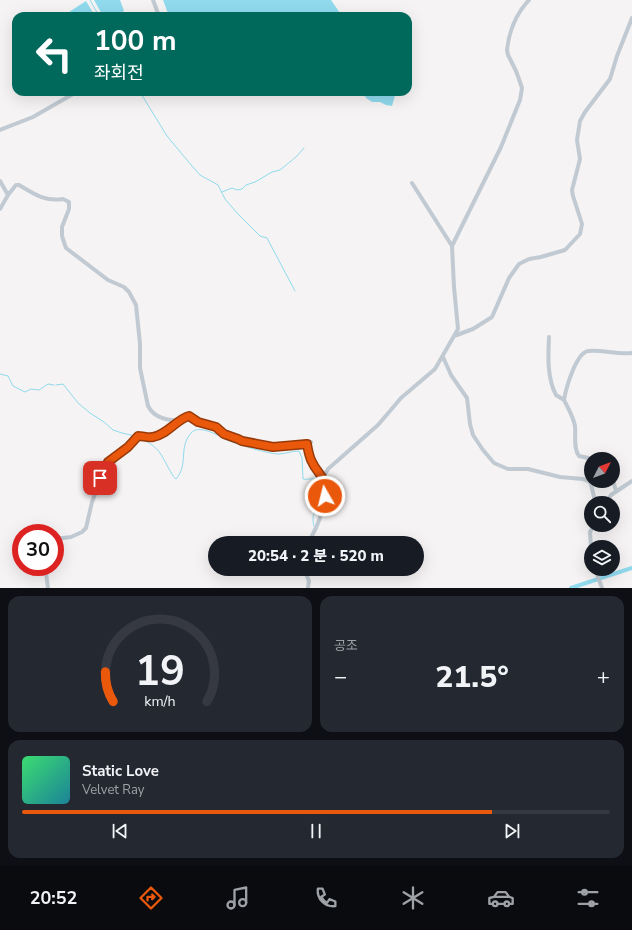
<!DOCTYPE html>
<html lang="ko">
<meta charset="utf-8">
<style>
:root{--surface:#171b24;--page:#242831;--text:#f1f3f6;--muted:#9ea1a6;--line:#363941;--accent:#ea580c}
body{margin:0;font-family:"Nunito Sans","Noto Sans KR",sans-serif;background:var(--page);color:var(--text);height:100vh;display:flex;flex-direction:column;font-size:15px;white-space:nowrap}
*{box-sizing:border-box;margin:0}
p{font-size:13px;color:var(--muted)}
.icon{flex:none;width:22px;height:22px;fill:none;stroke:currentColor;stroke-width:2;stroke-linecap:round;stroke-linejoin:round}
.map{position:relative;height:588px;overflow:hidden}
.side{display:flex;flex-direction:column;gap:8px;padding:8px;background:#0d0f14;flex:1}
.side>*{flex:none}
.top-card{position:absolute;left:12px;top:12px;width:400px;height:84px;border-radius:12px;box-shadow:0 4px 16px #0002;background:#00695c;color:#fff;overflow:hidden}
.needle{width:26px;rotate:48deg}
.controls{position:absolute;left:584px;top:452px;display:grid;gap:8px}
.controls a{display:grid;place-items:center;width:36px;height:36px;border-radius:50%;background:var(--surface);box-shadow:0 4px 16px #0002;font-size:20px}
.speed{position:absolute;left:12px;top:524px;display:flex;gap:8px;font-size:20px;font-weight:700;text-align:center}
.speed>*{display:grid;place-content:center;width:52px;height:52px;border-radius:50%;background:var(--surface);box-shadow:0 4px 16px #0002;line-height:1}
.speed .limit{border:6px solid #d22;background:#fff;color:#111}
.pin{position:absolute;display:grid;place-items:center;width:34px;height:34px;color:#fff;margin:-17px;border-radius:8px;box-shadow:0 2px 6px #0006}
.me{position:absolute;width:44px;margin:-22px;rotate:352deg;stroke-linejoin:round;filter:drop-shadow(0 0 3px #0008)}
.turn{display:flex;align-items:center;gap:14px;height:84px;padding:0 16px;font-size:18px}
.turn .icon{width:52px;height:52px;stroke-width:2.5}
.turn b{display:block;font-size:28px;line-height:34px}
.big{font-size:30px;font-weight:800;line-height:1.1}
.side .card{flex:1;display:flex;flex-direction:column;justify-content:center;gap:6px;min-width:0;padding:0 14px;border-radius:12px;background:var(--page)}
.side .dial{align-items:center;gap:0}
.dial svg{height:104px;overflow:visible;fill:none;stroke:var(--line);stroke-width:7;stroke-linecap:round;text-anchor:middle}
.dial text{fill:var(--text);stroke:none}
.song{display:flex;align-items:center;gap:12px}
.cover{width:48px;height:48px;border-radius:6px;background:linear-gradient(135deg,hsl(140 70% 55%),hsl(190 70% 35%))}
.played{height:4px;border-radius:2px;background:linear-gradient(90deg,var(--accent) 80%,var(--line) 80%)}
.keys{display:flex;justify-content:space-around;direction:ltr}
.heat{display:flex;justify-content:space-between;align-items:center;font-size:22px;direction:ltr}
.side .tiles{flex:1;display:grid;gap:8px;grid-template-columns:1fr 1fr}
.card:last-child{grid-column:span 2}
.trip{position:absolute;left:208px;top:536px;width:216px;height:40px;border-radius:20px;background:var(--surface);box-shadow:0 4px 16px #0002;font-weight:800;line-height:40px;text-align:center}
.menu{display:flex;height:64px;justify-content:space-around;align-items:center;background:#090b0e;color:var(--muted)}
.menu .icon{width:28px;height:28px}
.menu .active{color:var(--accent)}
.menu b{font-size:18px;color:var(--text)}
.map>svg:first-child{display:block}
.water{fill:#90daee}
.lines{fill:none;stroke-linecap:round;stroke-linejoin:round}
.stream{stroke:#90daee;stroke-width:1}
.canal{stroke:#90daee;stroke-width:4}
.minor{stroke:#c1cad2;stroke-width:4}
.route-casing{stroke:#983908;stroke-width:10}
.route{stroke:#ea580c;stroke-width:7}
</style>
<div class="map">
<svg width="632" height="588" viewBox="0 0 632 588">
<rect width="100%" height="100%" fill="#f5f3f3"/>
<path class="water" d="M94,0H120L124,11L116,16H103Z
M163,0H331L342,16H169Z
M86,1L95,16H71L69,12Z
M363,92H396L392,106L386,105L380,102H372L366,98Z"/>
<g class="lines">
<path class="stream" d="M90,0L99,16
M140,92L167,136L192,166L200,175L218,185L225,199L238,214L260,236L267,238L295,291
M222,192L232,188L237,190L242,189L246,185L255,182L272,172L280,170L296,157L304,148
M0,374L8,376L13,386L25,392L31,389L39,390L48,384L54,385
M56,385L63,384L78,403L90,413L104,422L113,430L122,433L135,436
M139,438C158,446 160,452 169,469C172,473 172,476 176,479C189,464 178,448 191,433C199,424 217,435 225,439C232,443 269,454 278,454C285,454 291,451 299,451L302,458L303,479C307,480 312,478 316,479C333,485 315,508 313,517C313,520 313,523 314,526"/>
<path class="canal" d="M571,588L632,568"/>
<path class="minor" d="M153,0L159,16
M0,130L33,117L73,94L80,92
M0,181L8,195L0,209
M8,195L16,185H19C34,194 45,202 63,199L69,202V209L62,227V236L66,248L108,280L124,287L129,292L136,305L140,344V368L148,406C155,419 168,421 181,420
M452,246L501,147L520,100L522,88L520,82L516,71L508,55L507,50C509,31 516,14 529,0
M454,336L473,329L492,317L509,278L519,264L529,259L541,257L565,250L580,234L582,224L573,196L572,190L580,159L577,140L580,121L585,112L610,79L617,56L632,18
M549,337C548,356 547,378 556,395L564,400
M443,357L451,375L467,398L470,424L473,435L483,450L494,463L508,469H528L560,477L583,479L589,481L591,484L594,497L600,500L608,499
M307,444C308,450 309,457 312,462C316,469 322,474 324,481C330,499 317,528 308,543
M593,459L579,456C573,448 576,436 575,426C573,416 568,408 564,400C566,388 576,353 588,351C601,349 617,355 632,353
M324,480L325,474L328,469L378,425L401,398L435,369L458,329L454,287L452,246L412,183
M613,480L616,491
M606,503L611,495L632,481
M55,539L71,537L82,532L86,528L92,502L107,464L128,447L138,436C143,436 149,438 154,437C167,434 176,422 187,416L198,422L215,427L224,434L238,439L242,441L273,447L307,444L311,442
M591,547L590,532L594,525
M46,567V573L48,588
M304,569L309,581L308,588
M595,569L602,588"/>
</g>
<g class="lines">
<g class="route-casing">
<path id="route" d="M100,478L108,462L128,447L138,436C143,436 148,438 153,437C167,435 177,419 189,416L198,422L216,427L224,434L238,439L242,441L273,447L307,444C308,450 309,455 311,460C319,478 326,473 325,496"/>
</g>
<use href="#route" class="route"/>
</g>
</svg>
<div class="controls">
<a><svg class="needle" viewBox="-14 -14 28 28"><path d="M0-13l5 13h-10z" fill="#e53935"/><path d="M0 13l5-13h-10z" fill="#9ea1a6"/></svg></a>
<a><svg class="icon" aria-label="search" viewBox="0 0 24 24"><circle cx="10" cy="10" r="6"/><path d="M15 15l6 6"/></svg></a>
<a><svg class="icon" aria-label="layers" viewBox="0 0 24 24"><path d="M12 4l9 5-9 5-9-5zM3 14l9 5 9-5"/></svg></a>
</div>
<div class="speed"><div class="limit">30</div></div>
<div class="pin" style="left:100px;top:478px;background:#d93025"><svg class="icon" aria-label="arrive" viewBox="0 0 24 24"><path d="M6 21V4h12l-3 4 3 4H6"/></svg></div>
<svg class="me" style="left:325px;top:496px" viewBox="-20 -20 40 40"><circle r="17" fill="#ea580c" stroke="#fff" stroke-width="3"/><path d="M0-11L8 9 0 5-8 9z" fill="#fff"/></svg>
<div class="trip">20:54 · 2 분 · 520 m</div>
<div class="top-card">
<div class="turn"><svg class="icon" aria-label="left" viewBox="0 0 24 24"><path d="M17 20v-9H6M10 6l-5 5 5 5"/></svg><div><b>100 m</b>좌회전</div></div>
</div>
</div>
<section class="side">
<div class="tiles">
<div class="card dial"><svg viewBox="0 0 100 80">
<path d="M14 69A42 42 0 1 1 86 69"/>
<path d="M14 69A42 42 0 0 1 8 46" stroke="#ea580c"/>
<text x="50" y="56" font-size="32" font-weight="700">19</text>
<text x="50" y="72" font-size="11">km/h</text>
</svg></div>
<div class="card"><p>공조</p>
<div class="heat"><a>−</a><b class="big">21.5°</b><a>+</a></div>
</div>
<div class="card">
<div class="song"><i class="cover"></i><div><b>Static Love</b><p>Velvet Ray</p></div></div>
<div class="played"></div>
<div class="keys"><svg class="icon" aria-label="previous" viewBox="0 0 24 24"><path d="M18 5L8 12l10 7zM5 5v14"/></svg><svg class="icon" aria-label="pause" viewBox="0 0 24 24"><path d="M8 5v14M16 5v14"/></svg><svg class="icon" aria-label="next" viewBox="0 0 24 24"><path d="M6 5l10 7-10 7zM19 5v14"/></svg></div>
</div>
</div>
</section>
<nav class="menu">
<b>20:52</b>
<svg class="icon active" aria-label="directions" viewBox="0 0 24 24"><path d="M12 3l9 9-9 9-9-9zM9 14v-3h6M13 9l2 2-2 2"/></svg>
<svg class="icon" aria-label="music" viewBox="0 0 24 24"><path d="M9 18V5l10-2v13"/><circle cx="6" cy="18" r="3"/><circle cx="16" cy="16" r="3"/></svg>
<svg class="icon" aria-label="phone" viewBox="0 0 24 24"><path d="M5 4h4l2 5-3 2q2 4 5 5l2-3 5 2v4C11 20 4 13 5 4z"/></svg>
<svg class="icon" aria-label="climate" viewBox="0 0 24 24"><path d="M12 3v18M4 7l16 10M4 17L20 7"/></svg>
<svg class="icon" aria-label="car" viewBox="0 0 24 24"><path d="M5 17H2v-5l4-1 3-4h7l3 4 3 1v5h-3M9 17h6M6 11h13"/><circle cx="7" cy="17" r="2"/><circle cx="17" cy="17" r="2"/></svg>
<svg class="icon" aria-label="filters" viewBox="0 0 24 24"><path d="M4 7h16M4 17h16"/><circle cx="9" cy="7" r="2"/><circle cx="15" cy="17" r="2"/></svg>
</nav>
